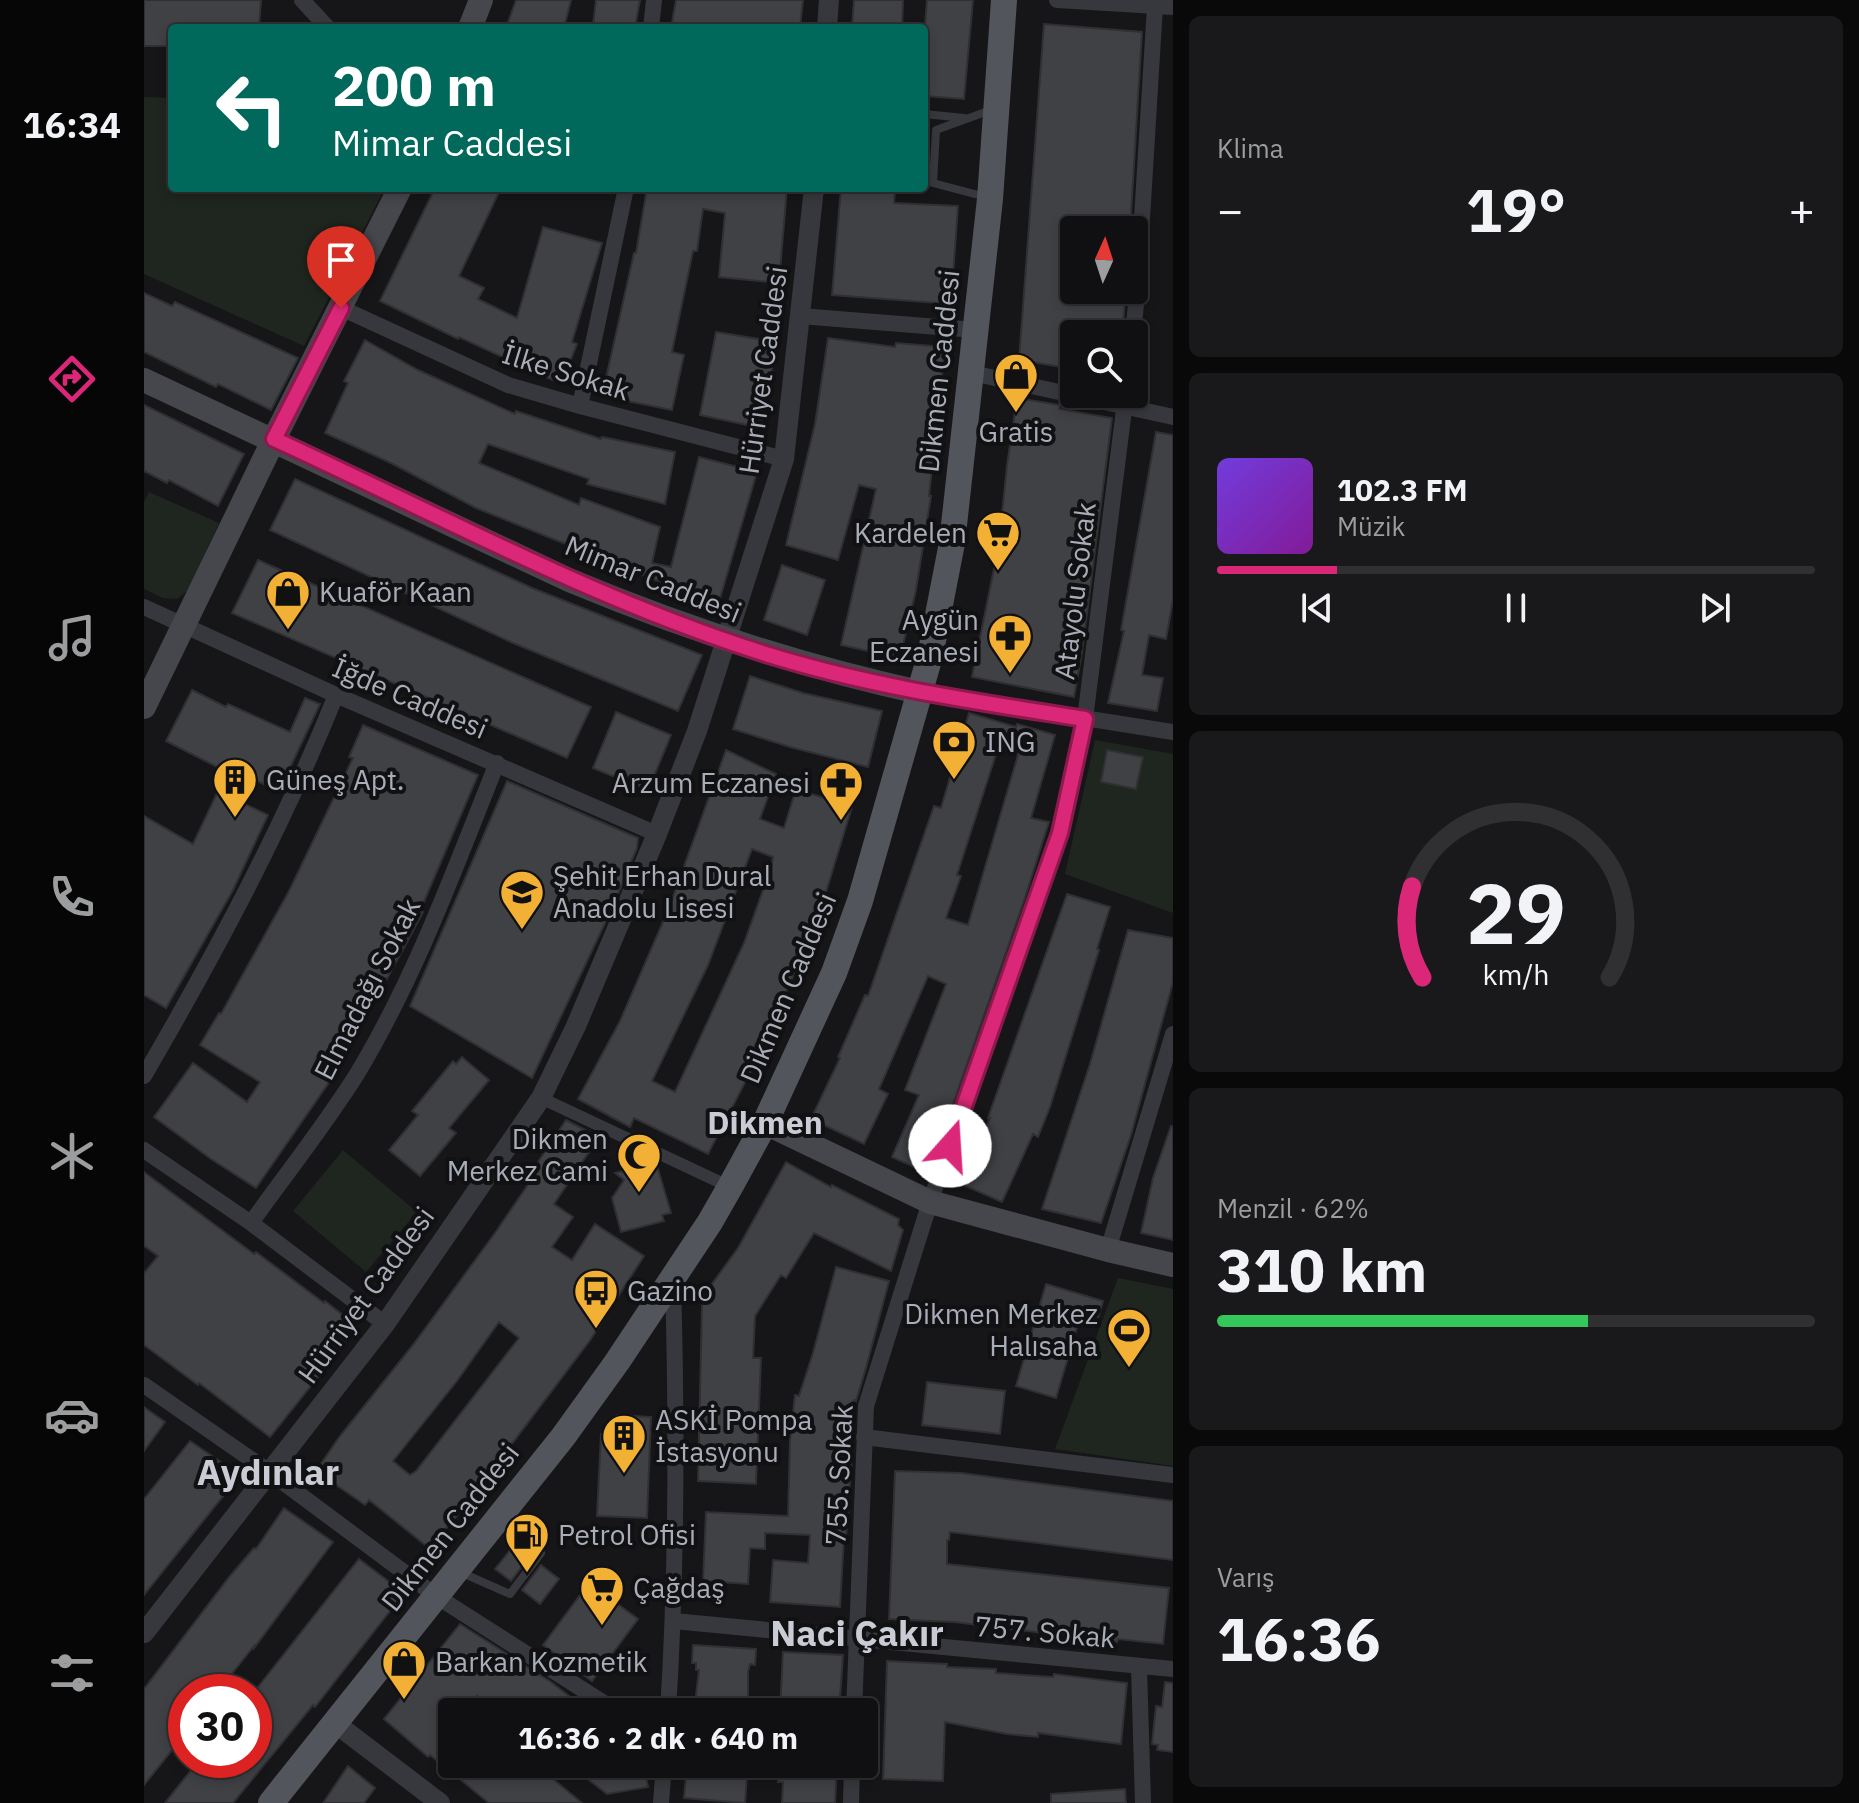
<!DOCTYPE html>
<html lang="tr">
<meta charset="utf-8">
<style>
:root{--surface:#101012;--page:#19191b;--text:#f1f3f6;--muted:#9c9d9f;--line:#303032;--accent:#db2777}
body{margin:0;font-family:"IBM Plex Sans",sans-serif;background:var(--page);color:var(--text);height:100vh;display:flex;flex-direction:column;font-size:30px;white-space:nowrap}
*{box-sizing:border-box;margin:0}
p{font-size:26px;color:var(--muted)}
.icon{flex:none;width:44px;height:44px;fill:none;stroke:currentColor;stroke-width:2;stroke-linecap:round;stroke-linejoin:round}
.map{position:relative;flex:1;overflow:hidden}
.drawer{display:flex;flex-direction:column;gap:16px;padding:16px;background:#09090a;width:686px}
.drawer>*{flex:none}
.guide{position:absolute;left:24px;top:24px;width:760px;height:168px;border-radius:8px;box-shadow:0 4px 12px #0003,0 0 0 2px var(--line);background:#00695c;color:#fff;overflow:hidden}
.needle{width:52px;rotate:3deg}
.tools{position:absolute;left:916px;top:216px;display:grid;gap:16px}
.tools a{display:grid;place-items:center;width:88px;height:88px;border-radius:8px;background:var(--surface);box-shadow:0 4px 12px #0003,0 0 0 2px var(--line);font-size:40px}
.speed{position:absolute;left:24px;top:1674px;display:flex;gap:16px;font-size:40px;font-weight:700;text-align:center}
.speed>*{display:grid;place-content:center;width:104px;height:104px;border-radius:50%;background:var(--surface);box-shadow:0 4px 12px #0003,0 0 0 2px var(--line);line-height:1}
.speed .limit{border:12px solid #d22;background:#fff;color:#111}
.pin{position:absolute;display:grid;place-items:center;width:68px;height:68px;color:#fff;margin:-82px -34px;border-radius:50% 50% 50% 0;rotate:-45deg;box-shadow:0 0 8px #0007}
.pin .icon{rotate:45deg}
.me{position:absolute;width:88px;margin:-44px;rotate:19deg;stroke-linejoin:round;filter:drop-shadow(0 0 6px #0008)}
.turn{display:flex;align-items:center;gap:28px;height:168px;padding:0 32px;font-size:36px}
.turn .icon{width:104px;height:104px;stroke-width:2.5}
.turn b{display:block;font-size:56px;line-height:68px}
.big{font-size:60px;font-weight:800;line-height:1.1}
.drawer .tile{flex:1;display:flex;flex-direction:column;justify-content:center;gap:12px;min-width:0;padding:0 28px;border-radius:12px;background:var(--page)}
.drawer .dial{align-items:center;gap:0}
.dial svg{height:208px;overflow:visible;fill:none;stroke:var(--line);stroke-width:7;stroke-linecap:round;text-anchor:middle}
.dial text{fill:var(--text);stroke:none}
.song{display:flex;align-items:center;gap:24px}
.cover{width:96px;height:96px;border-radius:12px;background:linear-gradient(135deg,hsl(260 70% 55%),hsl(290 70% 35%))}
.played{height:8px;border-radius:4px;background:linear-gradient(90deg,var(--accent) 20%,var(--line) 20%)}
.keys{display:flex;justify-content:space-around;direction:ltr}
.heat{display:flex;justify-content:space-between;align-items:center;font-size:44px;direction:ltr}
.charge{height:12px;border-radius:6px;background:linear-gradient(90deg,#34c759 62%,var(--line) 0)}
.trip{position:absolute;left:294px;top:1698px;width:440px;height:80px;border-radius:8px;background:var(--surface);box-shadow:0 4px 12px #0003,0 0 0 2px var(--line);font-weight:800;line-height:80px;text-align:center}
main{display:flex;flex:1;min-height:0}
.tabs{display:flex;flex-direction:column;width:144px;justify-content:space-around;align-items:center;background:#060607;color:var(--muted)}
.tabs .icon{width:56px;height:56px}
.tabs .selected{color:var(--accent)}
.tabs b{font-size:36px;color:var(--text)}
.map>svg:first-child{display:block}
.green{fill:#1e261f}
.building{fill:#404145;stroke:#303034;stroke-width:2;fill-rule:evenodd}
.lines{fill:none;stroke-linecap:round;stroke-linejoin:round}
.service{stroke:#37383d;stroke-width:8}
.pedestrian{stroke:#37383d;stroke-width:12}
.minor{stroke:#37383d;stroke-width:16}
.tertiary{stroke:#37383d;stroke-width:20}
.secondary{stroke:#45474d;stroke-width:24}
.primary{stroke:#53555c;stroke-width:26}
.route-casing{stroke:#8e194d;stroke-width:20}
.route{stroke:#db2777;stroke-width:14}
.labels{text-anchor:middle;stroke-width:8;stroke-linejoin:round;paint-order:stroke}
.street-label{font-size:28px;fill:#a8adb8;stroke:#111113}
.poi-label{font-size:28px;fill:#a8adb8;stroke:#111113;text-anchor:start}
.quarter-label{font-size:32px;font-weight:bold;fill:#c9ccd4;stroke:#111113}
.district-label{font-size:36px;font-weight:bold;fill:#c9ccd4;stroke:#111113}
</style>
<main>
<nav class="tabs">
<b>16:34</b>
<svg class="icon selected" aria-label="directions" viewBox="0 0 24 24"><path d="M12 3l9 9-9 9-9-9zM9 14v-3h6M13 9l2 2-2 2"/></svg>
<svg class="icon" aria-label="music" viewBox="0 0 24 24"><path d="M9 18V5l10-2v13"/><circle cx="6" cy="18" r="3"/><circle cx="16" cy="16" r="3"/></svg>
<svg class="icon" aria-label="phone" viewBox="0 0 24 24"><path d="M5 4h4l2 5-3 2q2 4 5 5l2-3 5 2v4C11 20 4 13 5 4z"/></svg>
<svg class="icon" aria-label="climate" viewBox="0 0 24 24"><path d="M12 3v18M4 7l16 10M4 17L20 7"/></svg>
<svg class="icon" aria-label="car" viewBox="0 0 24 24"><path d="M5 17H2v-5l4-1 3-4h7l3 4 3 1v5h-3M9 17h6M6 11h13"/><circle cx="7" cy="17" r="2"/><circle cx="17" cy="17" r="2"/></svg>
<svg class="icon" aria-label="filters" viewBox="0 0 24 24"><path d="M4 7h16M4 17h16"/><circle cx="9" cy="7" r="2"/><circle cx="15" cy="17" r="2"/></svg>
</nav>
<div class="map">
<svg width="1029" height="1803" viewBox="0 0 1029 1803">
<rect width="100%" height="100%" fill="#161618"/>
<path class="green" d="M0,97L28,98V188H241L160,346L0,274Z
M5,492L75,523L44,590L33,599L19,598L0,589V502Z
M951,740L1029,754V913L921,874Z
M199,1150L273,1212L222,1272L149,1211Z
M974,1278L1029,1289V1466L911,1449Z"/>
<path class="building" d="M0,0H117L115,28H28V46H0Z
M372,0H427L420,28H362Z
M452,0H496L491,28L449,25Z
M532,0H659L656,28H527Z
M710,0H759L758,28H708Z
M783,0H829L820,99L780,96V38Z
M900,24L998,32L986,230H928L923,290H982L978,334H921L918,367L875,360Z
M291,188H357L315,276L340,288L334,299L373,318L399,227L458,243L428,342L433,344L417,384L315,337L314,339L236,301Z
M503,188H643L635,283L575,277L581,213L559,209L553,251H549L528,352L540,355L528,410L458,396L490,253H492Z
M697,188H751L750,203L814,206L807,304L688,295Z
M0,293L28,306L31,302L154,358L127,410L74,384L72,387L0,352Z
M572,332L633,342L617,428L556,415Z
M684,338L751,347L752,343L801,347L785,496H787L772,590L756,658L697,645L732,489L715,485L694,560L642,545L671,424Z
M221,340L274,370L371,414L372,411L457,439L458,437L531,452L521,504L443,484L445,479L344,444L335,463L435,505L437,498L516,527L508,563L527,567L555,457L613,472L575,602L519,583L332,508L247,463L181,433L204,383L200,381Z
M873,398L916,405L915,409L968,418L938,652L930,697L828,677L855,544L863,465Z
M0,405L100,454L74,506L25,480L23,483L0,471Z
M1012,432L1029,435V600L1022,639L1005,635L998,675L1019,678L1013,711L964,703L980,631L977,630Z
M151,479L388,588L558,655L534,711L369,643L126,530Z
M114,560L447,707L423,758L88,613Z
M638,565L681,580L663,635L620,620Z
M606,676L659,693L738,711L724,767L646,747L589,729Z
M48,690L82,707L84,704L146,732L161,698L176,704L135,791L93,772L91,776L22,741Z
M472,712L527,735L504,791L449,768Z
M825,713L872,727L873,724L911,735L887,818L905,822L880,901L800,1130L781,1172L748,1157L775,1095L761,1090L802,984L784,976L735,1089L744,1094L720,1144L667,1119L696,1058L694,1057L721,995L724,996L790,806L797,808ZM854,748L874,755L824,925L802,918L817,876L813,875Z
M219,725L334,775L276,911L279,912L261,946L186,1081L112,1188L67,1159L10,1117L49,1063L103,1102L116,1082L56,1045L75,1013L77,1014L145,891L209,758L205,757Z
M582,750L632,774L616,819L640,828L652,789L708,807L675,915L672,914L650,974L608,1069L564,1154L490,1118L486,1127L434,1099L476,1021L525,908ZM608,849L629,857L627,868L600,943L531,1092L508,1081L564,965Z
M963,750L999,757L992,789L957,782Z
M363,781L494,838L493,848L469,906L388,1078L266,1006Z
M74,791L124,815L89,890L22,1008L0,995V816L49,844Z
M923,894L966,907L953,949L955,950L906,1107L894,1137L889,1134L858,1202L817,1184L846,1118H844Z
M984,930L1029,938V982L987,1135L957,1223L898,1209L946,1064Z
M318,1057L345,1080L305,1128L312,1133L276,1176L245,1150L274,1115L268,1111L309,1061L312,1064Z
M422,1120L455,1137L410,1204L429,1217L408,1247L428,1260L451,1224L500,1256L447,1339L318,1510L285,1548L225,1500L221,1505L172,1471L196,1436L269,1345L351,1233L392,1173L388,1171ZM355,1322L375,1338L272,1471L266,1475L249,1461L313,1381Z
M1027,1126L1029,1127V1240L997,1233L1009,1178Z
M512,1162L527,1213L518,1215L520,1221L477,1232L468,1198L480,1180L471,1173Z
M642,1162L687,1187L688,1185L755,1219L754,1225L759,1230L747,1271L670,1233L642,1278L637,1275L611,1316L609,1358H617L612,1484L554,1481L558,1305L565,1288L594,1248Z
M0,1172L110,1254L112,1252L180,1303L181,1301L214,1327L126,1437L55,1383L54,1385L0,1345V1273L14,1256L0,1246Z
M692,1267L745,1281L722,1368L712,1401L710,1400L705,1454L708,1455L702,1537H700L696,1607L626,1602L629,1560L664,1563L666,1535L621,1533V1549L606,1548L604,1584L559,1581L562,1512L644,1516L646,1440L651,1395L655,1396L669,1353Z
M902,1284L959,1301L953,1322L936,1317L912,1398L872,1386Z
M783,1382L861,1391L856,1434L778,1425Z
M0,1407L21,1422L0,1451Z
M473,1415L507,1417L503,1518L453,1516L457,1434L472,1435Z
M46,1441L96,1475L0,1595V1499Z
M751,1471L817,1473L1029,1501V1560L806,1532L805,1540H803V1564L1025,1588L1019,1644L974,1639L973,1642L810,1622L745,1619Z
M140,1508L189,1542L110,1648V1646L78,1686L72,1692H42V1733L0,1785V1689L86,1576L110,1548L112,1549Z
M371,1544L386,1556L367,1581L351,1569Z
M215,1559L260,1593L171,1707L169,1705L89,1803H21L55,1760H110V1692Z
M397,1565L415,1579L396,1604L378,1590Z
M445,1583L494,1619L448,1681L399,1645Z
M316,1624L407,1682L446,1712H354L333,1696L320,1712H308V1764H391L438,1803H345L286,1755L284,1757L240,1719Z
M549,1645L612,1649L611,1665L606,1664L604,1672V1712H550L555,1670H552V1663H548Z
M639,1652L699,1655L695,1712H636Z
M743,1661L803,1664V1667L852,1669V1673L909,1677L910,1674L983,1683L977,1744L894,1733V1737L863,1734L801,1722L799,1781L739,1779Z
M1021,1682L1029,1683V1752L1013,1750L1014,1745L1008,1744L1012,1706L1018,1707Z
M424,1764H500L504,1787L463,1794Z
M543,1764H604L601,1803L540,1798Z
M635,1764H693L691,1803H638L639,1782H634Z
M204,1766L231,1788L220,1803H179Z
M981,1789L982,1803H907V1794Z"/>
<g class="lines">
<path class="service" d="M780,114L820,118
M842,197L789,183L792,130L847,110
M316,1572L366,1594L397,1553L367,1511"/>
<path class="pedestrian" d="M397,1098L586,1187"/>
<path class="minor" d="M158,0L184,28
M913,0L1029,7
M507,28L510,0
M197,308L364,385L436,406L640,459
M656,316L832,330
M989,334L994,284L1011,6
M828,373L1029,417
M436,406L482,188
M0,607L192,695L513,834
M775,692L1029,732
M0,1076C72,952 138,829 192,695
M0,1150L107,1223L241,1324
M107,1223C142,1174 181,1125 213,1074C272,976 311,868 353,763
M964,1250L1029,1034
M0,1385L124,1471L292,1596L474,1712
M720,1437L1029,1475
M530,1621L1029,1669
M995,1667L999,1803
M524,1712C533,1568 533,1426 529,1282
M710,1712L722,1406L786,1202L916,833L941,719L982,394
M517,1803L520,1764
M707,1803L708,1764"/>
<path class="tertiary" d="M683,28L685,0
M0,1633L241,1324L397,1098L432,1026L513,834L553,731L640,459L670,188
M191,1723L296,1803"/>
<path class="secondary" d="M326,28L337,0
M0,380L425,580C542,629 652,665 775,692
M0,707L130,439L256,188
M621,1123L786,1202L964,1250L1029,1265"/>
<path class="primary" d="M127,1803L419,1437L473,1362L566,1222L586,1187L621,1123L690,973L716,901L786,656L808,543L846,199L860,0"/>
</g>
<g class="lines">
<g class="route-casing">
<path id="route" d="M197,308L130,439C294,514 452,601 625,655C728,687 835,702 941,719L916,833L806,1146"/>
</g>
<use href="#route" class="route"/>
</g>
<defs>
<g id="shop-pin" transform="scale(2.3)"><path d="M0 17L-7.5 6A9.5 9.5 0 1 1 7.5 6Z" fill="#f2b134" stroke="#111113"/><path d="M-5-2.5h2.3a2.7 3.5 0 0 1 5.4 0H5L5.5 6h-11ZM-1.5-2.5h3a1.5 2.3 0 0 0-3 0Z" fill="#111"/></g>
<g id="supermarket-pin" transform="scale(2.3)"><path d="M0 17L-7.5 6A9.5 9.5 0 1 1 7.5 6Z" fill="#f2b134" stroke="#111113"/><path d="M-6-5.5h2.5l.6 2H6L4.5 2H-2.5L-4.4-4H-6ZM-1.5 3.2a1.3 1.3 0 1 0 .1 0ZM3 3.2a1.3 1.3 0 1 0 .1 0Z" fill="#111"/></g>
<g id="pharmacy-pin" transform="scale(2.3)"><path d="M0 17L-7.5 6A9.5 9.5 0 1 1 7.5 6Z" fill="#f2b134" stroke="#111113"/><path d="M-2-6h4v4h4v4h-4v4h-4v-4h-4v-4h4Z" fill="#111"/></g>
<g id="bank-pin" transform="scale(2.3)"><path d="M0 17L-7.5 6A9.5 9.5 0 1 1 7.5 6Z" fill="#f2b134" stroke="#111113"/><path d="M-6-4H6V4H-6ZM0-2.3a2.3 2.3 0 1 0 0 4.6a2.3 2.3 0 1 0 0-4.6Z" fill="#111"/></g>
<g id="building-pin" transform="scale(2.3)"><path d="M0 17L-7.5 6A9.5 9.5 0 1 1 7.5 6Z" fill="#f2b134" stroke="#111113"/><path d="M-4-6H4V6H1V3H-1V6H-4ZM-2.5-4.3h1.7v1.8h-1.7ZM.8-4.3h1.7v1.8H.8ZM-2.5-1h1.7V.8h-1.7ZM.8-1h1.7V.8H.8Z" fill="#111"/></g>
<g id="school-pin" transform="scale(2.3)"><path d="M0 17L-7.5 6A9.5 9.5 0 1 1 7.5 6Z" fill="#f2b134" stroke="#111113"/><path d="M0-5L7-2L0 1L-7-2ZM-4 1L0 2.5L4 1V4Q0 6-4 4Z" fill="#111"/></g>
<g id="mosque-pin" transform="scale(2.3)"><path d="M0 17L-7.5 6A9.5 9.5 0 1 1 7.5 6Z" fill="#f2b134" stroke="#111113"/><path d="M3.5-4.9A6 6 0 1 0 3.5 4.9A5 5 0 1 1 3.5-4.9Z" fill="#111"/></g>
<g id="bus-pin" transform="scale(2.3)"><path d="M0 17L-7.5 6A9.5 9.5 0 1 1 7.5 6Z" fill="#f2b134" stroke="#111113"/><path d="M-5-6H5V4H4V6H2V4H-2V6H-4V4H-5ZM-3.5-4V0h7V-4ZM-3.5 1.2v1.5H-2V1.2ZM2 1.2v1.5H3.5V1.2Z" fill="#111"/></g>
<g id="stadium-pin" transform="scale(2.3)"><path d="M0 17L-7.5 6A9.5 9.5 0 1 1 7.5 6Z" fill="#f2b134" stroke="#111113"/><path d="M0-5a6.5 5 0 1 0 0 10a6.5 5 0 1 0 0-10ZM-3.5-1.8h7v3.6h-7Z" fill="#111"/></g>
<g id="fuel-pin" transform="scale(2.3)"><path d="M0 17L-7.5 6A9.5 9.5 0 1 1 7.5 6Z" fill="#f2b134" stroke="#111113"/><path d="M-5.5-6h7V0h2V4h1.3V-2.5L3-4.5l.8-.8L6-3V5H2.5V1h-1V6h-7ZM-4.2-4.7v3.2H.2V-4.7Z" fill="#111"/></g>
</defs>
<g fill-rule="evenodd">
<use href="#shop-pin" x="872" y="375"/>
<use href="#supermarket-pin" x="854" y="533"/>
<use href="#shop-pin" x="144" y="592"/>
<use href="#pharmacy-pin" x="866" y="636"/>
<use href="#bank-pin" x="810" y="742"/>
<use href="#building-pin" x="91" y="780"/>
<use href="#pharmacy-pin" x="697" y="783"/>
<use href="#school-pin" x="378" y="892"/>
<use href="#mosque-pin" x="495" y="1155"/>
<use href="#bus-pin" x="452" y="1291"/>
<use href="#stadium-pin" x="985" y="1330"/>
<use href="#building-pin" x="480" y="1436"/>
<use href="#fuel-pin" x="383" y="1535"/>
<use href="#supermarket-pin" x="458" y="1588"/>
<use href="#shop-pin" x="260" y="1662"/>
</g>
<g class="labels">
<g class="street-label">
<text transform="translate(619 370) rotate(-82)" y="10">Hürriyet Caddesi</text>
<text transform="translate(795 371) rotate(-84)" y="10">Dikmen Caddesi</text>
<text transform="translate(422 372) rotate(17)" y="10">İlke Sokak</text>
<text transform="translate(509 579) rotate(22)" y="10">Mimar Caddesi</text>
<text transform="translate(931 591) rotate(-83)" y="10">Atayolu Sokak</text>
<text transform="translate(266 698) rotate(23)" y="10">İğde Caddesi</text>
<text transform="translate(644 988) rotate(-67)" y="10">Dikmen Caddesi</text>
<text transform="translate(223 989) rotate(-63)" y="10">Elmadağı Sokak</text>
<text transform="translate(222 1295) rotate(-54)" y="10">Hürriyet Caddesi</text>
<text transform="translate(695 1475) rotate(-87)" y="10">755. Sokak</text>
<text transform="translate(306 1527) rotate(-52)" y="10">Dikmen Caddesi</text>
<text transform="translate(901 1632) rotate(5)" y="10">757. Sokak</text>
</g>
<g class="poi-label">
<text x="872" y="442" text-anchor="middle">Gratis</text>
<text x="823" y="543" text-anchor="end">Kardelen</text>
<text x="175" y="602">Kuaför Kaan</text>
<text x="835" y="630" text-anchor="end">Aygün<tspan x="835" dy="32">Eczanesi</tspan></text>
<text x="841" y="752">ING</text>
<text x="122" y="790">Güneş Apt.</text>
<text x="666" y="793" text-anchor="end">Arzum Eczanesi</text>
<text x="409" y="886">Şehit Erhan Dural<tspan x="409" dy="32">Anadolu Lisesi</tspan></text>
<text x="464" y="1149" text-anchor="end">Dikmen<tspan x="464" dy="32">Merkez Cami</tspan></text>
<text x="483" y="1301">Gazino</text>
<text x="954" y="1324" text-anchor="end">Dikmen Merkez<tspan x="954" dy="32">Halısaha</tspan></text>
<text x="511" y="1430">ASKİ Pompa<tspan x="511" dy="32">İstasyonu</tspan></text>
<text x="414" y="1545">Petrol Ofisi</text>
<text x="489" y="1598">Çağdaş</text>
<text x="291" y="1672">Barkan Kozmetik</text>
</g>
<g class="quarter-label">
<text x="621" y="1134">Dikmen</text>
</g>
<g class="district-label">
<text x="124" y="1485">Aydınlar</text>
<text x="713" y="1646">Naci Çakır</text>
</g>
</g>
</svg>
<div class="tools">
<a><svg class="needle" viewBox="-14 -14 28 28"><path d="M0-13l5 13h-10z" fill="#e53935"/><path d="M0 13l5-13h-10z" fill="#9c9d9f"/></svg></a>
<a><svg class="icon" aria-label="search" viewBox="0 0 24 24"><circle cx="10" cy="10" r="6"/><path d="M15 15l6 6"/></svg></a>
</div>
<div class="speed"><div class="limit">30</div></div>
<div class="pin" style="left:197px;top:308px;background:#d93025"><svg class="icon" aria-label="arrive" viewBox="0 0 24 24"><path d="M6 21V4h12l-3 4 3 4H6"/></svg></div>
<svg class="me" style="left:806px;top:1146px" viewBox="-20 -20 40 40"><circle r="19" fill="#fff"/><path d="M0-13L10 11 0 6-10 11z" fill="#db2777"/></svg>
<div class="trip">16:36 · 2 dk · 640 m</div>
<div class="guide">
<div class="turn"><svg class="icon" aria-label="left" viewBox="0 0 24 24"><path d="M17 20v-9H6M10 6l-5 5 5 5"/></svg><div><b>200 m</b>Mimar Caddesi</div></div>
</div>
</div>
<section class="drawer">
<div class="tile"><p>Klima</p>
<div class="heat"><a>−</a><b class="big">19°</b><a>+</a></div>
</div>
<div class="tile">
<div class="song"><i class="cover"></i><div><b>102.3 FM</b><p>Müzik</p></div></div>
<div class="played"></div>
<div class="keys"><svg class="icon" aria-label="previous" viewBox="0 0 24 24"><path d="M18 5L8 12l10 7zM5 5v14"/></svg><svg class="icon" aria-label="pause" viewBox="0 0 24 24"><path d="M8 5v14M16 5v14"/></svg><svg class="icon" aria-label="next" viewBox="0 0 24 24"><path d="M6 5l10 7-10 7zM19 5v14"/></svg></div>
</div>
<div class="tile dial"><svg viewBox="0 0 100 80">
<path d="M14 69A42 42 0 1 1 86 69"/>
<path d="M14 69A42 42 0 0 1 10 34" stroke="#db2777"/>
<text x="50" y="56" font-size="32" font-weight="700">29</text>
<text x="50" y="72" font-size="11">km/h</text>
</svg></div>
<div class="tile"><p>Menzil · 62%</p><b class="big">310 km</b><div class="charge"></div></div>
<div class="tile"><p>Varış</p><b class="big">16:36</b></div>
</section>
</main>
